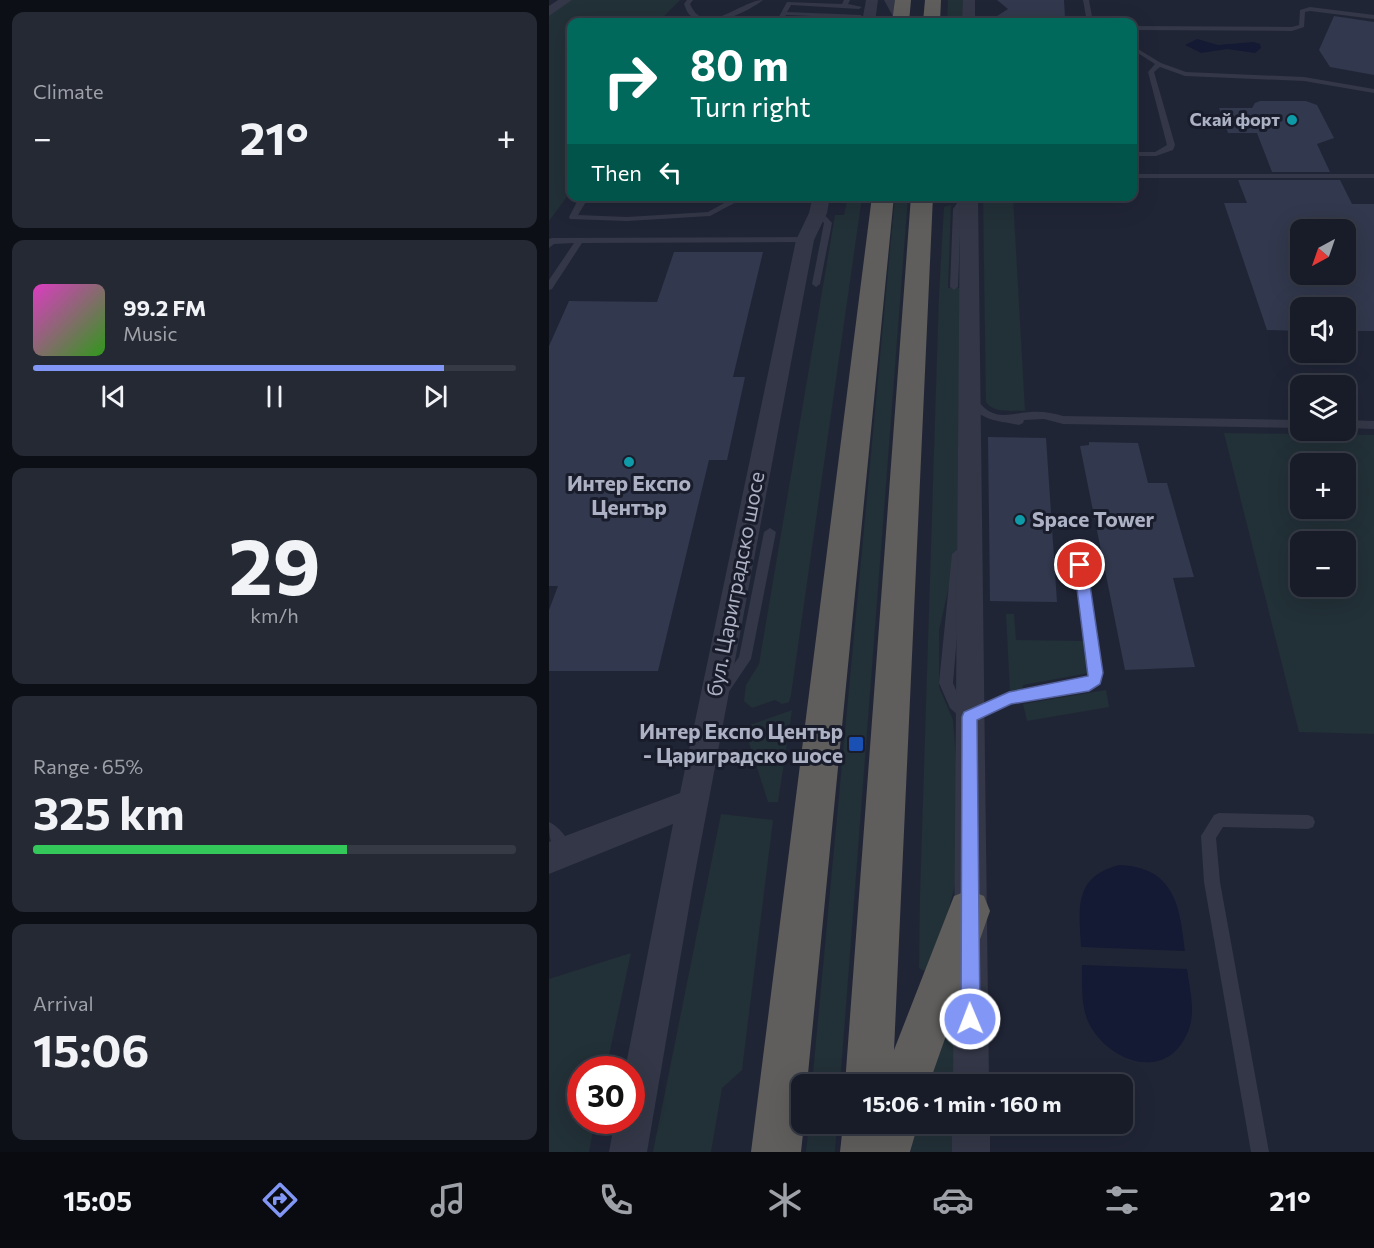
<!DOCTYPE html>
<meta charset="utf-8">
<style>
:root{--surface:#181c28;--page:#252934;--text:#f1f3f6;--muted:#9fa1a8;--line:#363a45;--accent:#8196f5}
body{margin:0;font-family:Commissioner,sans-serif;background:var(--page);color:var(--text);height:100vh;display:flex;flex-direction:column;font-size:22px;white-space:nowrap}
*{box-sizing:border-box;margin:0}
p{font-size:20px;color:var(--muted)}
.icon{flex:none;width:33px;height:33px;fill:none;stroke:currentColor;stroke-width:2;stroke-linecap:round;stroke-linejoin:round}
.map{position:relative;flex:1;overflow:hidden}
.side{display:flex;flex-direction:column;gap:12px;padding:12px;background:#0d0f16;width:549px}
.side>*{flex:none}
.top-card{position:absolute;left:18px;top:18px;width:570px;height:183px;border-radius:12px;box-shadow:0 6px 24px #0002,0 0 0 2px var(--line);background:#00695c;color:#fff;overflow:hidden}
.needle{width:39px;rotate:220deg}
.fabs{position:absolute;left:741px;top:219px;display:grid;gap:12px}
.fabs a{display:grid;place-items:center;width:66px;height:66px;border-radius:12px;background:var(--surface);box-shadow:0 6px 24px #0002,0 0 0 2px var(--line);font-size:30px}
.speed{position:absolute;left:18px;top:1056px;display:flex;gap:12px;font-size:30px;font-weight:700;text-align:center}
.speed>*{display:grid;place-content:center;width:78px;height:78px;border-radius:50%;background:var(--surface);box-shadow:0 6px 24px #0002,0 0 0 2px var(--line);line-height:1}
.speed .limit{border:9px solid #d22;background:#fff;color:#111}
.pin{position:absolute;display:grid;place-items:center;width:51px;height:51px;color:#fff;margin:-26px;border:3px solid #fff;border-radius:50%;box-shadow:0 2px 6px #0007}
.me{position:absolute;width:66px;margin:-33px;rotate:359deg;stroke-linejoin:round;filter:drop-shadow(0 0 4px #0008)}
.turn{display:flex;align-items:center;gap:21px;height:126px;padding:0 24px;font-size:27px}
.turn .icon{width:78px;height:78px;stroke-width:2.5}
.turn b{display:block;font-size:42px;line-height:51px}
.then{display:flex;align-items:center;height:57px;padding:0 24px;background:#0003;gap:12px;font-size:22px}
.big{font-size:45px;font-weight:700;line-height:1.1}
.side .tile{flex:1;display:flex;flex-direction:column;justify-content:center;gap:9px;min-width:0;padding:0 21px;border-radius:12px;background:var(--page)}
.side .dial{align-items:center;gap:0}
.dial b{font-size:78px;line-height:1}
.song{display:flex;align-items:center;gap:18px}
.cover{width:72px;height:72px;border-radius:9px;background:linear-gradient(135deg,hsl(310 70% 55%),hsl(110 70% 35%))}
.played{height:6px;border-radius:3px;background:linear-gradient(90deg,var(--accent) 85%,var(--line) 85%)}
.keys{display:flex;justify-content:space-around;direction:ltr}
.heat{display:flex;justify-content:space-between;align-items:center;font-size:33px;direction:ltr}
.charge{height:9px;border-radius:4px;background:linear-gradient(90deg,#34c759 65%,var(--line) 0)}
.trip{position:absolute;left:242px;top:1074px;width:342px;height:60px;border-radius:12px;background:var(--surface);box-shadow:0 6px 24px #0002,0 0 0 2px var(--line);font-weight:700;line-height:60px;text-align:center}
.menu{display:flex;height:96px;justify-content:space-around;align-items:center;background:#0a0b10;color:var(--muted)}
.menu .icon{width:42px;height:42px}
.menu .current{color:var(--accent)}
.menu b{font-size:27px;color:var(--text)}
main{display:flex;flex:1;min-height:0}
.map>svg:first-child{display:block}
.green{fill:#223037;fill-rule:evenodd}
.water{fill:#141a33}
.building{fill:#32384d;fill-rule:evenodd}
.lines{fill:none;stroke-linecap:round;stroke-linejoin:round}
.service{fill:#333747;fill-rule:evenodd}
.minor{fill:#333747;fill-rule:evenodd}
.trunk{fill:#5f5e5c;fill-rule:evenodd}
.route{fill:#8196f5;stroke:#54629f;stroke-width:1.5}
.culture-dot{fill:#0f9aa8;stroke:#191d2b;stroke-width:2}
.transit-dot{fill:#1a4fb4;stroke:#191d2b;stroke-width:2}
.labels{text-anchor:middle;stroke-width:6;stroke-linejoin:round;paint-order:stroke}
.far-poi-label{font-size:18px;font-weight:bold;fill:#adb1c4;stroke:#191d2b;text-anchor:end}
.poi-label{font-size:21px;font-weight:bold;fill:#adb1c4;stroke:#191d2b}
.street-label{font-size:21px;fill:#adb1c4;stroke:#191d2b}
</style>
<main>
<section class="side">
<div class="tile"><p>Climate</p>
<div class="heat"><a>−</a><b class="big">21°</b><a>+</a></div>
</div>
<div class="tile">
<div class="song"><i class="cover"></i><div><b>99.2 FM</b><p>Music</p></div></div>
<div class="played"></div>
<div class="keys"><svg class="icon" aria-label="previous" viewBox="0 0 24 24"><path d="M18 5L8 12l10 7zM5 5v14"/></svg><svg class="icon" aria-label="pause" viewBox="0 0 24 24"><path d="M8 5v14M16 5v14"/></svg><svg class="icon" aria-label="next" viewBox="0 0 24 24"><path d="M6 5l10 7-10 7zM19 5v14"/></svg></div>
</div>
<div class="tile dial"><b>29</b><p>km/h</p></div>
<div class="tile"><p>Range · 65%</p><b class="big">325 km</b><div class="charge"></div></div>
<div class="tile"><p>Arrival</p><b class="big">15:06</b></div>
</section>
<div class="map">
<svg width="825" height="1152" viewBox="0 0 825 1152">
<rect width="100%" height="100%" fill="#202536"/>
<path class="green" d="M20,0H131L109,22H22V191L0,221V14Z
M399,0H415L414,22H398Z
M299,197H313L242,695L240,702L233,704L226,700L203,708L195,701L197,685L210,664L286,215H295Z
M346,197H359L291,1084H263Z
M434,197H464L476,411C463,410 445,414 437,402Z
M402,205L399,288H413L411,538L390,630V687L404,720L409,785L408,877L386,964L375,971L370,968L371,895L390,294L395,207Z
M675,433L825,435V734L750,732ZM752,464H796V508H752ZM752,542H796V586H752Z
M457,614H465L467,640L535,641L540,673L474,685L473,689L461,692Z
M557,690L560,707L478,721L474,704Z
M243,710L229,802H219L195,727Z
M172,814L224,820L193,1070L173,1088L162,1152H104Z
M82,953L57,1069L32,1070V1120L46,1121L40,1152H0V979Z
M404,1011L406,1084H372L379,1060Z
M260,1124H288L286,1152H257Z
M364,1124H406V1152H362Z"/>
<path class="water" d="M648,39L669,45L704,42L711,44L712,48L706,53L678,49L652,53L636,45Z
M570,865C625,867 631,905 636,951L532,947C530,909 524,877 570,865Z
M533,965L638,969C641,990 648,1016 637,1036C614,1084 554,1059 538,1019C532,1003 533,982 533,965Z"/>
<path class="building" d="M448,0H515L516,18H445L459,9Z
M785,16L825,22V75L781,67L770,50Z
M711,101H757L768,105L785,138L768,144L781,172H723L708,133H679L670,108H703L706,103Z
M689,180H791L803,204H825V331H796V308H752V331L718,330L675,203H698ZM752,230H796V274H752Z
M125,252H214L184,377H196L178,460H160L109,671H0V610L9,586H0V346L20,301L108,302Z
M439,437L497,438L508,602L441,601Z
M540,442L589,443L599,483H618L645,577L624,578L646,667L576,670L531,446L540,445Z"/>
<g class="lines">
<path class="service" d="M138,0H144L141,4C156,39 192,0 214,0C199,12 159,31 142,16C138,13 137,9 135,4Z
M295,0H301L299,4L313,7L310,9L242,5L238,12L312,15L314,18L237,15L234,20H250L253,22H227L238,2L293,4Z
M534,0H540L544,22H538Z
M761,7L825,15V19L761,11L756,12L755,27L743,31L584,30V26L743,27L750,25L751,10Z
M584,46L612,63L637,72L755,77L825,89V93L755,81L636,76L611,67L605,72L626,145L624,150L607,156H584V152H606L618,145L599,72L606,64L584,50Z
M584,174H825V178H584Z
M31,196L88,197L89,199L85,201L38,200L29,215L78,217L159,212L186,197L193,199L161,216L78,221L21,219L20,217Z
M413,196H422L412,209L409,287L405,290L401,287L404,209Z
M266,211H272L283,223L271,284L267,287L263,284L275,223L266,215Z
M256,237L259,238V242L33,243L3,289L0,290V280L25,243L5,244L0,248V239L3,238Z
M423,397L427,398C443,422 458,414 481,412C493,411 504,413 514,416L752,420V428L514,424L495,419L475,420L474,423L470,425C447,420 432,422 418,400Z
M796,420L825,421V429L796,428Z
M221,528L227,532L202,659L179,693L174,695L169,693L167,689L190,657L215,532Z
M409,549L415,554L404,683L411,700L422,710L460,692L537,679L540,676L525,565L527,562H535L537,565L554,673L551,683L540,690L462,703L420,723L415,721L401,708L390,683L403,554Z
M670,813L759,815L764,817L766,822L764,827L759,829L674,827L667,838L671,882L720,1152H702L655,882L652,836L665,815Z
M0,822C10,826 20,840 24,850L22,855L17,857C1,851 0,837 0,822Z"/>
<path class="minor" d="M9,0H23L0,16V6Z
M317,0H329L326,22H313Z
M335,0H347L359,19L357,22H347Z
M414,0H426V22H413Z
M264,196H281L278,213L265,240L144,884L98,1152H60L66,1120H82V1070H76L124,824L0,874V842L131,793L247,240L260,213Z
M411,196H429L440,1084H404Z
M403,1124H441V1152H403Z"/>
<path class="trunk" d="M346,0H362L360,22H343Z
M376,0H392L391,22H374Z
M323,196H345L258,1084H252V1124H255L252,1152H202Z
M362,196H384L345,1050L405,896L420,890L435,896L441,911L380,1084H296Z
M294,1124H369L361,1152H291Z"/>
</g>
<path class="route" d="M531,560L538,565L554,673L551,684L540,691L462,704L428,720L431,1019L428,1026L421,1029L414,1026L412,1019L413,717L415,712L460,692L539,676L525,565Z"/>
<g class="culture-dot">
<circle cx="743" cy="120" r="6"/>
<circle cx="80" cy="462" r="6"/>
<circle cx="471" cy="520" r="6"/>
</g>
<rect class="transit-dot" x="299" y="736" width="16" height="16" rx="3"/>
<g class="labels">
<g class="far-poi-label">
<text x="731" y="126">Скай форт</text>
</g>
<g class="poi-label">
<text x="80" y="491">Интер Експо<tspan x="80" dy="24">Център</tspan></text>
<text x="483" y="527" text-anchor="start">Space Tower</text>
<text x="294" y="739" text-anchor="end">Интер Експо Център<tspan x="294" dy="24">- Цариградско шосе</tspan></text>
</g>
<g class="street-label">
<text transform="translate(187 584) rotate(-79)" y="7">бул. Цариградско шосе</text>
</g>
</g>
</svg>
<div class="fabs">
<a><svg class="needle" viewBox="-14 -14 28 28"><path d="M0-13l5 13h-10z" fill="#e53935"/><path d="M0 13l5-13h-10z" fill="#9fa1a8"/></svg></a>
<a><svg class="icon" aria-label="sound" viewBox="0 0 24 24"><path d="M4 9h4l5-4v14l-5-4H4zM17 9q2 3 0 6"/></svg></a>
<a><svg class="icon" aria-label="layers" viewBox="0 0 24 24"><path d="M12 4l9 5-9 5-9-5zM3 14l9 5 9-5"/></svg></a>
<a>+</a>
<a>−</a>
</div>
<div class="speed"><div class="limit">30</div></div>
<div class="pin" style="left:531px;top:565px;background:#d93025"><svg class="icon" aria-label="arrive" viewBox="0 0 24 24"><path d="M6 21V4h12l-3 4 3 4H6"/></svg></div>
<svg class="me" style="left:421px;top:1019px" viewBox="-20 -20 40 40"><circle r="17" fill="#8196f5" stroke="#fff" stroke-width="3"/><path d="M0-11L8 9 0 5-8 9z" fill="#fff"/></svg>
<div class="trip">15:06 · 1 min · 160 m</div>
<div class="top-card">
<div class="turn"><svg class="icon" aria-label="right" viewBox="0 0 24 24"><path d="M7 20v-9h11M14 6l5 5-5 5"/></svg><div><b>80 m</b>Turn right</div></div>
<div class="then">Then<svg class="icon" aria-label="left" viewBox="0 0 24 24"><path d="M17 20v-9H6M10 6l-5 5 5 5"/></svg></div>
</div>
</div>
</main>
<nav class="menu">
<b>15:05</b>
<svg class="icon current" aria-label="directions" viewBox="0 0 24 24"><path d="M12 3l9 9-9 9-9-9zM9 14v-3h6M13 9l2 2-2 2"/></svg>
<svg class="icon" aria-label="music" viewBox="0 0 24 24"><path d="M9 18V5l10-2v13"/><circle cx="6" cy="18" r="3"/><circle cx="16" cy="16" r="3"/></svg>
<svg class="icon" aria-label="phone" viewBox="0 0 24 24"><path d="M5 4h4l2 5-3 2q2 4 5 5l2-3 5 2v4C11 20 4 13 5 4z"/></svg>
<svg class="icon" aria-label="climate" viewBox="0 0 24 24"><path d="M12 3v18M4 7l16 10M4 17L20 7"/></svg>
<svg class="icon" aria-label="car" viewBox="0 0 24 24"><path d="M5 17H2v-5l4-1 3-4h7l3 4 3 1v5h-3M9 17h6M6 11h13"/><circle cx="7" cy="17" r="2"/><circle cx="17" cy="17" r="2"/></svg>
<svg class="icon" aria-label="filters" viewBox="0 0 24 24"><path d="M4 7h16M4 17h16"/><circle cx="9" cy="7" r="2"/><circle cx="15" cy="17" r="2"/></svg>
<b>21°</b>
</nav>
